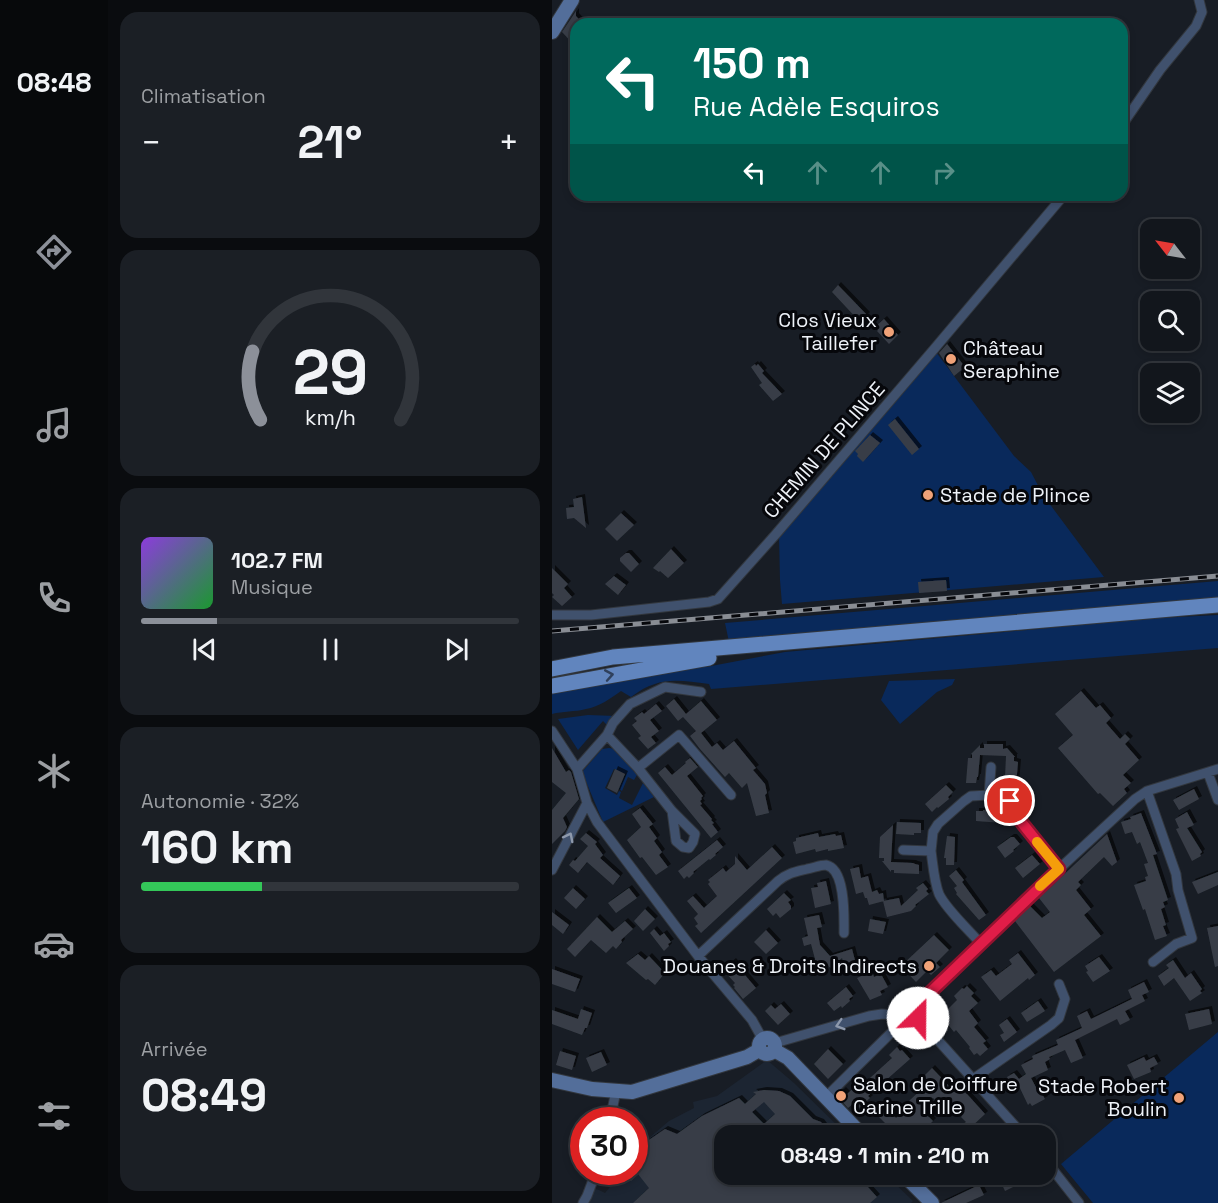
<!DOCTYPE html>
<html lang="fr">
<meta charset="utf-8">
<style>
:root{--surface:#12161c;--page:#1b1f25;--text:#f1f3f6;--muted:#9c9fa3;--line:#31353b;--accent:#8c9099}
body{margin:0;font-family:"Space Grotesk",sans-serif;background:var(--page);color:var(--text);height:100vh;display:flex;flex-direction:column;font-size:22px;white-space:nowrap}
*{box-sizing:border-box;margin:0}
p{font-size:20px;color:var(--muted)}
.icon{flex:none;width:33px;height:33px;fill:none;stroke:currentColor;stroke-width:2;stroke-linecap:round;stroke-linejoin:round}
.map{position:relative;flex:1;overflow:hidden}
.side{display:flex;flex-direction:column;gap:12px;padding:12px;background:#0a0c0f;width:444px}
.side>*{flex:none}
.banner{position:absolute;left:18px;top:18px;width:558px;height:183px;border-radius:18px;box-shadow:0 3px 9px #0003,0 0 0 2px var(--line);background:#00695c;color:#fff;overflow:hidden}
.needle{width:39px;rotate:301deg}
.tools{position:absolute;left:588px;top:219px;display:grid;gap:12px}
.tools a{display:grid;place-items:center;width:60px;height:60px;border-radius:12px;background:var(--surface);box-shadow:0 3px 9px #0003,0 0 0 2px var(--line);font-size:30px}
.speed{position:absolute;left:18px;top:1107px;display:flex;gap:12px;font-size:30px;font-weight:700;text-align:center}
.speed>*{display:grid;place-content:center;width:78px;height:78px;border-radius:50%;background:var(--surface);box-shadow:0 3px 9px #0003,0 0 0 2px var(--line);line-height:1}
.speed .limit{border:9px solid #d22;background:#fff;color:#111}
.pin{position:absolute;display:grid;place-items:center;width:51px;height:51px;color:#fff;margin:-26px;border:3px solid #fff;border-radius:50%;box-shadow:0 2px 6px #0007}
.me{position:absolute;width:66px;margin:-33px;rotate:23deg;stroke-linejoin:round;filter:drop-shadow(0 0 4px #0008)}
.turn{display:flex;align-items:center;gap:21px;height:126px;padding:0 24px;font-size:27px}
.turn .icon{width:78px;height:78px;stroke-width:2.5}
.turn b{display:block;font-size:42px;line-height:51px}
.lanes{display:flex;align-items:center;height:57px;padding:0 24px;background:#0003;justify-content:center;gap:30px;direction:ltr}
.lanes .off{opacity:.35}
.big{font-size:45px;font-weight:800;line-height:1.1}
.side .widget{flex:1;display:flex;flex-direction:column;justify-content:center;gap:9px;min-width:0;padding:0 21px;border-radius:18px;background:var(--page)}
.side .dial{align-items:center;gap:0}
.dial svg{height:156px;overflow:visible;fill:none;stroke:var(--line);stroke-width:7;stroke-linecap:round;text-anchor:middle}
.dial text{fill:var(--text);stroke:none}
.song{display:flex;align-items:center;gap:18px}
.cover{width:72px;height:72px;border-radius:9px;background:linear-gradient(135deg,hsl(270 70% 55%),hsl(130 70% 35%))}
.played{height:6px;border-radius:3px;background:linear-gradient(90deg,var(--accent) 20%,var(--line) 20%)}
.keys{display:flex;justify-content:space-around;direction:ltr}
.heat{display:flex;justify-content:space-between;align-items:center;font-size:33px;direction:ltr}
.charge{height:9px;border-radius:4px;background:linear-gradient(90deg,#34c759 32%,var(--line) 0)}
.trip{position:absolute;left:162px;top:1125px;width:342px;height:60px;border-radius:18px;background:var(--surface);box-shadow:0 3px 9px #0003,0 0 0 2px var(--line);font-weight:800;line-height:60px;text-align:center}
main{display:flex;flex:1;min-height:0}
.menu{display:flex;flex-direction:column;width:108px;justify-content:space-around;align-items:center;background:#07090b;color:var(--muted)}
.menu .icon{width:42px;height:42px}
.menu .on{color:var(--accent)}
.menu b{font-size:27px;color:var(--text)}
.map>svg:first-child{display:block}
.built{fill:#1c2532}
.green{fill:#09295b}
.building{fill:#383e47;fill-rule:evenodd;filter:url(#shadow)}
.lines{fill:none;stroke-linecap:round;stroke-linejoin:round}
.street-casing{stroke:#32373e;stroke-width:11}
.secondary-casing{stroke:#32373e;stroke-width:16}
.primary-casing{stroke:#32373e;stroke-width:17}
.street{stroke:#40516d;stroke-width:9}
.secondary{stroke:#536e9a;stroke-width:14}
.primary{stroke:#6185be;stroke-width:15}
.rail-casing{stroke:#898d94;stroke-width:5}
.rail{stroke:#06070b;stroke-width:3;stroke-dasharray:9;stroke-linecap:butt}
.oneway{stroke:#2f405c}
.oneway2{stroke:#8e99ac}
.route-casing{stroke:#92132f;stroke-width:15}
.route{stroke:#e11d48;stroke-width:10}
.slow{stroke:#f59e0b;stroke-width:10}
.poi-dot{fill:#f0a278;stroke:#06070b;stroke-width:2}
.labels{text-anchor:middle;stroke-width:6;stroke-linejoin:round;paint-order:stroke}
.poi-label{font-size:20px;fill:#eef2f8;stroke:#06070b;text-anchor:end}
.street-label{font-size:20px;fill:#eef2f8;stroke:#06070b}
</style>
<main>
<nav class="menu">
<b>08:48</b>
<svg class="icon on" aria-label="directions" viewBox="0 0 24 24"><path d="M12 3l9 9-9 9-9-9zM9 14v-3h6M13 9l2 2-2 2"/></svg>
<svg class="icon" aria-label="music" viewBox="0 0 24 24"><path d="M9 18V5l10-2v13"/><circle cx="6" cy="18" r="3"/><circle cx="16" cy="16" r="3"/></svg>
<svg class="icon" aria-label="phone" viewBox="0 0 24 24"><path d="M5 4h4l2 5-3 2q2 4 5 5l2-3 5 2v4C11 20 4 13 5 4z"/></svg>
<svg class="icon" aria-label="climate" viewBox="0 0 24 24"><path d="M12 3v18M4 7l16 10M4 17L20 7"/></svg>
<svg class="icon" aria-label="car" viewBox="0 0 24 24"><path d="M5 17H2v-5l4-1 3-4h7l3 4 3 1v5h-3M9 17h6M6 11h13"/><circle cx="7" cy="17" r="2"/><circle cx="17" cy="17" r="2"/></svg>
<svg class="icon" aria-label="filters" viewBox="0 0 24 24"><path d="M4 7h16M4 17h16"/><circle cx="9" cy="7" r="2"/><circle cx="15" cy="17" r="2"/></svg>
</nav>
<section class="side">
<div class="widget"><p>Climatisation</p>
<div class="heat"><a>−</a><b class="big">21°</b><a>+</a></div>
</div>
<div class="widget dial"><svg viewBox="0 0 100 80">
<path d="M14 69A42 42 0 1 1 86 69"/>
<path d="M14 69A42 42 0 0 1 10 34" stroke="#8c9099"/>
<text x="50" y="56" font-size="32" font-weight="700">29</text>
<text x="50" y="72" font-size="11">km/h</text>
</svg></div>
<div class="widget">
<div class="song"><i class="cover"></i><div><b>102.7 FM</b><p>Musique</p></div></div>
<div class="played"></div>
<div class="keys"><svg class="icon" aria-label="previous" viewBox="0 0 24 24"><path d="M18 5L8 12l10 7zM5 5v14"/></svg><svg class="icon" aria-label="pause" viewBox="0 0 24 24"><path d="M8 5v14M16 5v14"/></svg><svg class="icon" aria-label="next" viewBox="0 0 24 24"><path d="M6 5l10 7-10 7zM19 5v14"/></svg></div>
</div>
<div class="widget"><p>Autonomie · 32%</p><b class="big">160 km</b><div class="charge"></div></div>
<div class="widget"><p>Arrivée</p><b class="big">08:49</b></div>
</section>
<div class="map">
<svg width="666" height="1203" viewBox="0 0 666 1203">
<defs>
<filter id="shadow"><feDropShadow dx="3" dy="-3" stdDeviation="0" flood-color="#0009"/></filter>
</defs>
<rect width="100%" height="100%" fill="#181d25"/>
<path class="built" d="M215,1060L242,1083L295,1135L172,1136V1174L334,1175L361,1201L359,1203H30L35,1187L47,1190L53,1193L70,1172H82L83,1150L117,1121L142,1108L141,1102L165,1096Z"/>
<path class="green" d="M384,352L462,456L479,472L491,495L552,577L230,604L228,580L227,535Z
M666,581V600L177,642L173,623Z
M666,615V648L159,689L157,684C125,680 107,676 79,697L69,691C59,698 47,707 34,709C23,712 11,711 0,714V689L153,663L154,667L233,652L607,618Z
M403,679L400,685L385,692L348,724L329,700L337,681Z
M36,715L64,716L57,727L51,721L26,750L6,719Z
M57,748L64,749L85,775L82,780L76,777L70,791L67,789L74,774L62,769L53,788L65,795L67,791L69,792L67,798L80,805L91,783L102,797L51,822L30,772L50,749Z
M666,1032V1203H541L509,1164Z"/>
<path class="building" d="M24,11V16L31,24H24V47L10,32Z
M286,285L315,315L308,322L280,292Z
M332,319L346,335L337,344L325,331L326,330L323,327Z
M395,344L413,367L402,376L387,353Z
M203,364L204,366L206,364L212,371L210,373L230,394L221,401L207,385L210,383L199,367Z
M343,419L367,449L360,455L336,425Z
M318,435L328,443L311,462L305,456L306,454L303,451Z
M30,497L34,528L22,518L15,519L14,508L22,507L21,499Z
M69,513L82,525L65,541L53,529Z
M119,549L132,563L116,578L108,571L107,572L101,568Z
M74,553H77L87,564L79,572L68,561V558Z
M0,568L16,584L12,588L20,597L10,606L0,597L2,595L0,593Z
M62,576L74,585L66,595L53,584Z
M394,580L395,591L367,593L366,582Z
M529,691L544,708L548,705L559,718L554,723L568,739L573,734L578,739L573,744L587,760L571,775L579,783L572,789L575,793L561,806L548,793L546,794L506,748L521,735L503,714Z
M122,699L134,714L149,701L165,720L149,733L160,747L165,743L171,750L182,741L204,768L201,770L213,784L215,793L213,795L217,813L204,816L195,783L190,788L177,773L173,777L148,749L138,736L144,731L131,717L126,721L114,706Z
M104,704L110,711L98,720L107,731L99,737L104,743L96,749L86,738L89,736L80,725L85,721L82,718L90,712L92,714Z
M432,744H451V749L455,748L463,757H462V761L466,762L464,786H454V778H453L454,756L428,755L426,777H425L424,783H414L416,758H420V754H419L428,745V748H432Z
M0,748L14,772L17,770L19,772L27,799L11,818L15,827L13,831L0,844V810L14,793L0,782Z
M138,758L146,767L135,776L151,796L149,798L150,799L148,801L150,804L148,805L160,819L159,820L162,823L160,824L166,832L159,838L106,773L113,767L120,775L134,763L133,762Z
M63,769L73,774L65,793L55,788Z
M394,785L401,792L396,797L397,799L386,808L385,807L380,812L373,804Z
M642,789L647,799L627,810L621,800Z
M88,808L101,824L97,827L105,838L102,841L110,852L107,855L116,867L104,875L90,857L88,858L75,840L89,827L80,814Z
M431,810L445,811V812L451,813V823L424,821V811H431Z
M635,812L642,825L635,828L650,852L648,854L649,856L640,861L624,829L627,828L623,819Z
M589,813L605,854L601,855L616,900L611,902L613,907L609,909L614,925L611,926L615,936L603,940L593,909L591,910L582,885L594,881L593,877L596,876L592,864L596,863L588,842L585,844L580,832L573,834L569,822L579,819L578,817Z
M345,822L369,823V833H362V835L344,834Z
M341,825L339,862L361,863L363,864L367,865V874L342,873V870H339V872L330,861H332V858H327L328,837Z
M34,833L45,842L43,844L51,855L48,858L68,876L61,885L35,862L26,873L17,865L21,860L23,861L36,846L28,839Z
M266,833L267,837L283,834L284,836L289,835L292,848L276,851V849L264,852L263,849L244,854L241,842L244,841V838Z
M555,834L565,862L560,866L552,857L526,882L529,885L524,890L539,909L532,915L549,936L502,972L463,921L478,906L490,918L498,912L487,898Z
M395,836L403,837L402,865H394V858H392Z
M459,837H462L468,844L461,850L462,851L453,858L445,847Z
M165,840L171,847L163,854L164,855L158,860L157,859L141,872L142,873L137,878L135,876L132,879L126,871Z
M220,847L230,858L149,933L143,926L146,924L142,918L146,914L135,901L141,896L152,908L165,896L156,884L158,882L156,880L171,868L174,872L183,864V856L195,870Z
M480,855L488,864L471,878L463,868Z
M307,867L309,878L316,876L320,892L325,890L327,894L331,893L332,901L317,905L315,898H313L311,892L304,894L298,869Z
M404,870L412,880L410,882L434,915L427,920L404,894L405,893L402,888L405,886L397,876Z
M666,872V885L646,894L640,882Z
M274,881L279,904L263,908L259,888L266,887L265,883Z
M371,883L376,889L374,891L377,894L363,905L364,906L359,911L335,917L331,901L347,898L349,906L366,890L364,888Z
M21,888L33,899L24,909L12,898Z
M77,888L85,898L64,913L56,903Z
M232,893L239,900L236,902L239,906V909L228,918L224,913L221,916L215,909Z
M93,909L103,919L91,931L82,921Z
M0,912L17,925L11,934L0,925Z
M267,915L270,927L265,928L268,945L278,956L300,949L304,964L293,968L290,958L279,968L276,966L267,974L263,969L261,971L256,966L263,959L259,944L252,946L250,938L256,936L252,918Z
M45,917L60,932L73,921L81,929L69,940L70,942L64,949L61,946L54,953L39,940L23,957L15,949Z
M318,919L334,922L331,934L316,931Z
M666,926V966L663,967L655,928Z
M102,929L108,936L112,933L119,942L116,944L117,946L112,951L98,933Z
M214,930L226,943L214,954L202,942Z
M382,935L397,950L384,963L388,967L379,975L375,971L364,982L349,966Z
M466,953L483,975L477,980L476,978L448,1001L429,977L439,970L444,976L460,964L457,960Z
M86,954L93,960L97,956L113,973L103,985L96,979L94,980L74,963Z
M547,957L558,971L541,982L534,972L536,971L533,966Z
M621,960L633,978L639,973L650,989L648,991L650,993L638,1001L622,978L612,986L606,976L617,968L614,965Z
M181,961L204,988L191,999L182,988L183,987L181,985L183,983L171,970Z
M0,969L28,979L23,992L0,984Z
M320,971L322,977L329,974L336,987L328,991L330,995L318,1000L305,978Z
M592,982L597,992L590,995L593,1001L573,1011L578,1020L568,1025L565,1019L523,1040L531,1058L519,1063L513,1050L497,1057L498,1059L493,1062L496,1070L479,1078L487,1093L489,1092L493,1099L480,1106L478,1103L476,1105L466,1084L460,1087L455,1077L462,1073L467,1079L474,1074L469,1065L481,1059L480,1056L506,1045L504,1040L530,1028L525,1016L535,1011L539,1019L580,999L576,990Z
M415,986L422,993L419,996L426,1003L417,1011L426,1023L422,1027L434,1041L431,1043L436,1049L428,1056L425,1053L422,1055L417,1048L418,1047L404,1030L402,1032L389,1016L405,1000L402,996L410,988L412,989Z
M294,987L301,996L297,999L298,1001L290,1008L289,1006L282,1011L275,1003Z
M486,1001L493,1011L475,1022L469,1013Z
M229,1004L238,1014L226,1025L213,1011L219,1005L223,1009Z
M29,1009L40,1013L35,1028H33L30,1035L0,1024V1010L26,1019Z
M657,1009L660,1024L637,1030L633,1014Z
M455,1019L465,1032L452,1042L448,1035L452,1033L447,1025Z
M345,1047L348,1051L350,1050L358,1059L316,1096L318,1098L307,1108L302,1103L296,1108L286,1097L287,1094L291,1090L295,1094L306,1084L308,1087L340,1058L337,1055Z
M276,1049L291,1064L276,1079L262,1064Z
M8,1051L24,1056L20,1070L4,1065Z
M49,1052L55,1065L40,1072L34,1058Z
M592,1057L594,1061L602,1057L606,1064L598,1068L599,1072L582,1079L575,1065Z
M380,1068L400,1089L406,1084L433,1114L416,1130L411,1124L414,1122L409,1117L410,1116L397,1104L391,1109L381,1098L369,1109L381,1121L375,1127L372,1124L359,1136H354L344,1124L339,1129L327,1117L336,1109L344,1118L359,1103L357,1101L377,1082L372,1076Z
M212,1090L227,1091L238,1096L261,1119L269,1122L275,1130L276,1136H172V1174H304L325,1197L318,1203H81L97,1188L86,1174L79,1181L70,1172H83L82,1154L88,1146L113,1129L125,1134L150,1116L187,1098L193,1104L204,1094L201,1092ZM212,1102L223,1114L212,1124L200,1112Z
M445,1174H487L453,1191Z
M427,1185L432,1195L414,1203H389Z"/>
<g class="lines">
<g class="street-casing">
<path id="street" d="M570,125L608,70L644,26L650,12L647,0
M0,615H39L157,602L166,599L224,534L383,348L512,195
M0,731L25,769L35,803L45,822L146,956L200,1020L210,1038
M55,735L86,768L120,811L143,834L141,842L137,848L131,847L124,841L120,811
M439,767L437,795L457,801L465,810L470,823L507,869
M86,768L127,735L179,795
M25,769L55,735L61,723L78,704L113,687L149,692
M656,773L666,800
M595,791L624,874L626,890L640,938L624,944L601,962
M351,850L379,851L381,832L386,824L412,801L419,796L437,795
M379,851C381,865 382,881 387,894C394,909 417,930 428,943
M0,870L35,803
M146,956L226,881C236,873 243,872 255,869C261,868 268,865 274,865C294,869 292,918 292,933
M345 1012a11 11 0 1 1 22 0a11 11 0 1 1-22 0Z
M365,1005L507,869L583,799L595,791L666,769
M366,1018L472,1136
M223,1043L317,1016L330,1014L345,1015
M421,1079L499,1025L507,1018L513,999L507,984
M274,1097L350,1022
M58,1120L64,1091
M494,1161L527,1203
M31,1203L35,1196L44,1172"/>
</g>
<g class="secondary-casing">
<path id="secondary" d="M0,32L20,0
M207 1046a8 8 0 1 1 16 0a8 8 0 1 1-16 0Z
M222,1050L236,1058L311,1136
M0,1080L40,1089L80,1092L195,1057L207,1050
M351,1174L380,1203"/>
</g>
<g class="primary-casing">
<path id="primary" d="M0,669L61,657L666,605
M0,686L157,658"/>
</g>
<use href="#street" class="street"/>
<use href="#secondary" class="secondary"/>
<use href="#primary" class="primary"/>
<g class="rail-casing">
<path id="rail" d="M0,631L666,576"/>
</g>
<use href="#rail" class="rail"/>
</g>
<defs><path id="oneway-chevron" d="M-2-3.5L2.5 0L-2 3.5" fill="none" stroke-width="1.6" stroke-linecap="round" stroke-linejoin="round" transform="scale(1.5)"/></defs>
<use class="oneway" href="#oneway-chevron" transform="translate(57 675) rotate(-10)"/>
<g class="oneway2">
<use href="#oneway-chevron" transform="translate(17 837) rotate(-63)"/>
<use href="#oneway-chevron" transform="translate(288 1025) rotate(163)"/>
</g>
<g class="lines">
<g class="route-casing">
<path id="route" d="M366,1018L367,1011L365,1005L507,869L470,823L465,810L458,801"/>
</g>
<use href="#route" class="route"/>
<path class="slow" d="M485,842L507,869L488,886"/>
</g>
<g class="poi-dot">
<circle cx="337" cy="332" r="6"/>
<circle cx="399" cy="359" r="6"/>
<circle cx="376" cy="495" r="6"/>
<circle cx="377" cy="966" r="6"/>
<circle cx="289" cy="1096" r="6"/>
<circle cx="627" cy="1098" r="6"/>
</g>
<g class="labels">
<g class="poi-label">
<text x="325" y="327">Clos Vieux<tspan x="325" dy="23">Taillefer</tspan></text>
<text x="411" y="355" text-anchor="start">Château<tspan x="411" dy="23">Seraphine</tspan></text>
<text x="388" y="502" text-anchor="start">Stade de Plince</text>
<text x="365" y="973">Douanes &amp; Droits Indirects</text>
<text x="301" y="1091" text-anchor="start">Salon de Coiffure<tspan x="301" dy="23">Carine Trille</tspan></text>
<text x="615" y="1093">Stade Robert<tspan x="615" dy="23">Boulin</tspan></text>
</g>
<g class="street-label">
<text transform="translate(272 450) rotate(-49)" y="7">CHEMIN DE PLINCE</text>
</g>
</g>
</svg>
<div class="tools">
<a><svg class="needle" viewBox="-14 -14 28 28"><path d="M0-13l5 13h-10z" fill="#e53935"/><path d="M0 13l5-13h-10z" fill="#9c9fa3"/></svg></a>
<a><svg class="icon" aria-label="search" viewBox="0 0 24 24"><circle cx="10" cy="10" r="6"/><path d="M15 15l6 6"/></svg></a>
<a><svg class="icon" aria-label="layers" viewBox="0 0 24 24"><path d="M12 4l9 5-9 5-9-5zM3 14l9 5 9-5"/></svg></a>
</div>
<div class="speed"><div class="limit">30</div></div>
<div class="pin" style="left:458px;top:801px;background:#d93025"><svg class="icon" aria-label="arrive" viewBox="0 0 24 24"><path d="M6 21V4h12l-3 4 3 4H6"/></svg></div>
<svg class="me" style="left:366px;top:1018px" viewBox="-20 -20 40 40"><circle r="19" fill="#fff"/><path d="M0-13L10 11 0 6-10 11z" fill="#e11d48"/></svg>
<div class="trip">08:49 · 1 min · 210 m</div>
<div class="banner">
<div class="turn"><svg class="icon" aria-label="left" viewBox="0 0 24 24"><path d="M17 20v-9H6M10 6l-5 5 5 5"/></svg><div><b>150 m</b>Rue Adèle Esquiros</div></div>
<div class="lanes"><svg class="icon" aria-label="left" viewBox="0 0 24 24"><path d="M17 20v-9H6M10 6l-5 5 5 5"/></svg><svg class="icon off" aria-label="ahead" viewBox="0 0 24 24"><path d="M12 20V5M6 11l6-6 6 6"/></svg><svg class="icon off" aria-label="ahead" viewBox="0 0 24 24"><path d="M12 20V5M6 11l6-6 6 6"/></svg><svg class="icon off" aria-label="right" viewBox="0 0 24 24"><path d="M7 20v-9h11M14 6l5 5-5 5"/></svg></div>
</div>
</div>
</main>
